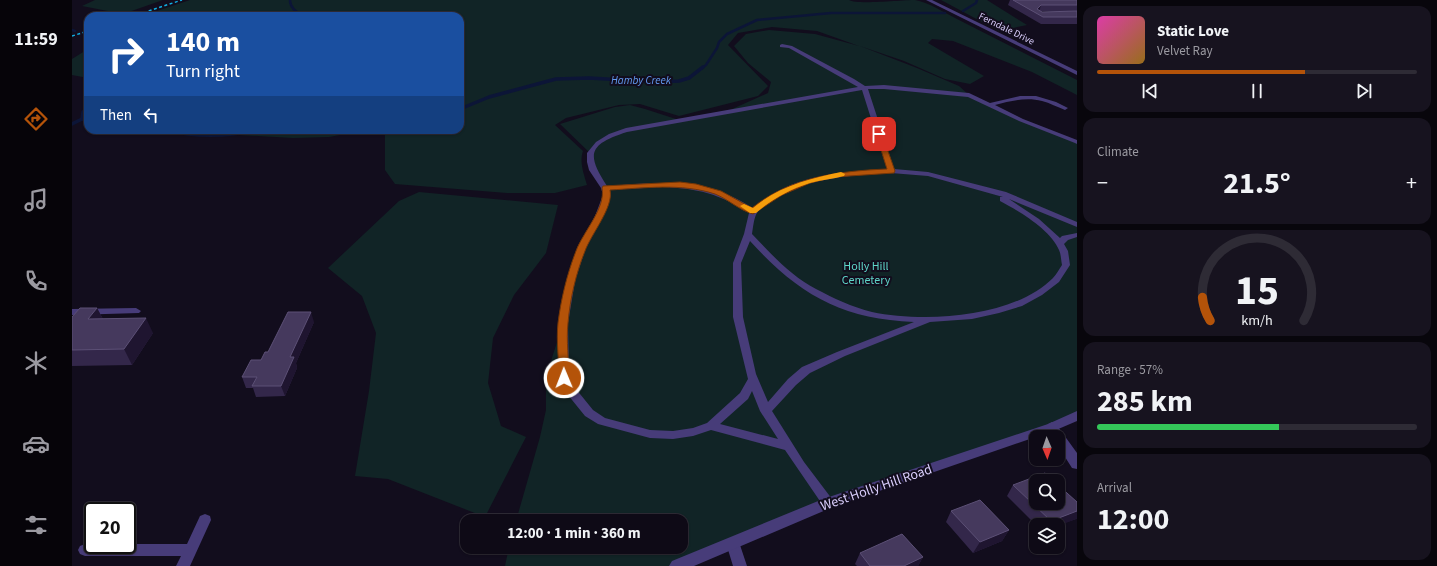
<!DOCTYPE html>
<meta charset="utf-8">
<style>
:root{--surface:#0e0a16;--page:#17131f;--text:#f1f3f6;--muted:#9b9aa1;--line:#2e2b35;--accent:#b45309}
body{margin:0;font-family:"Source Sans 3",sans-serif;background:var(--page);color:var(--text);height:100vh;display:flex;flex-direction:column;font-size:15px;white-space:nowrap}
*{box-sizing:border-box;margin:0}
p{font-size:13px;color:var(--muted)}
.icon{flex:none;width:22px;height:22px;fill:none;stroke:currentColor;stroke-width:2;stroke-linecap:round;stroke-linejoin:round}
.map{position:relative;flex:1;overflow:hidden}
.side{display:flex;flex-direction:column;gap:6px;padding:6px;background:#08060c;width:360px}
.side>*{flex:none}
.guide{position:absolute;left:12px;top:12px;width:380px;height:122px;border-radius:12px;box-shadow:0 1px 3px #0004,0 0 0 1px var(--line);background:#1a4fa0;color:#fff;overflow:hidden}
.needle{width:26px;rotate:178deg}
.fabs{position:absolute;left:957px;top:430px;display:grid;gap:8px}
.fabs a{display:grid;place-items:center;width:36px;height:36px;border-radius:8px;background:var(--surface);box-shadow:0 1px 3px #0004,0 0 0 1px var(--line);font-size:20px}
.speed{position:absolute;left:12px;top:502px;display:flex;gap:8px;font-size:20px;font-weight:700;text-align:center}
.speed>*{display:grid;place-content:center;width:52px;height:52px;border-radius:50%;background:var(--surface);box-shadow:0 1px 3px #0004,0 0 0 1px var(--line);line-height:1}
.speed .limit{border:2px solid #111;border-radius:6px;background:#fff;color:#111}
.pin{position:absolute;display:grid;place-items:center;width:34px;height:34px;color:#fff;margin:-17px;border-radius:8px;box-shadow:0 2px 6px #0006}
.me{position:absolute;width:44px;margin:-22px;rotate:359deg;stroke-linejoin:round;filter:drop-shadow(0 0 3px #0008)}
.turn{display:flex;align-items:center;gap:14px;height:84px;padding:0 16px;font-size:18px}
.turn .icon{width:52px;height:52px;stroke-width:2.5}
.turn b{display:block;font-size:28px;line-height:34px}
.then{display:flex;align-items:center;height:38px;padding:0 16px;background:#0003;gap:8px;font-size:15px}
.big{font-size:30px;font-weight:700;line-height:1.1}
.side .widget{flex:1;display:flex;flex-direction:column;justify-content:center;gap:6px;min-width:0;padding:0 14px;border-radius:12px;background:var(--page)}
.side .dial{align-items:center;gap:0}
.dial svg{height:104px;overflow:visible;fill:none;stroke:var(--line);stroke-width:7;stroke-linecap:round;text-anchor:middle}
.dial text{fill:var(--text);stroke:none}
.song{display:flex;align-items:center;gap:12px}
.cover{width:48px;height:48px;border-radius:6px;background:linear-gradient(135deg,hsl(320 70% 55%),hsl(40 70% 35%))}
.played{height:4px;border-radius:2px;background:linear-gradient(90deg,var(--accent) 65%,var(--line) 65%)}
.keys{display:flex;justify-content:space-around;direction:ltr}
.heat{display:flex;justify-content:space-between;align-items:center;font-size:22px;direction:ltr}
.charge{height:6px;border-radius:3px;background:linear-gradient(90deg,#34c759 57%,var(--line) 0)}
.trip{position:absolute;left:388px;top:514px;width:228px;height:40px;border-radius:12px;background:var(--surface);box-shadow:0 1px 3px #0004,0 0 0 1px var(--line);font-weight:700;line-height:40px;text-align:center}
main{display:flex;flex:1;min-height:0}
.tabs{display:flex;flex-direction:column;width:72px;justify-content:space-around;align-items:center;background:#060409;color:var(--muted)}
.tabs .icon{width:28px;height:28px}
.tabs .current{color:var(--accent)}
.tabs b{font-size:18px;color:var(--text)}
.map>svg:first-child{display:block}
.green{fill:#112426}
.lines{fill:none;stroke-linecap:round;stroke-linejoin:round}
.stream-far1{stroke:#0c1537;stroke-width:2.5}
.stream{stroke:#0c1537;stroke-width:3.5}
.service{fill:#473c79;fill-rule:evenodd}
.minor{fill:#473c79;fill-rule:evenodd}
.tertiary{fill:#473c79;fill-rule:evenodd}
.rail{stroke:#11afe3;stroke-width:1.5;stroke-dasharray:3 2.5;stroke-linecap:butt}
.wall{fill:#33274a}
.shaded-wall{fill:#1f1530}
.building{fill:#45395d;stroke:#5c5076}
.route{fill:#b45309;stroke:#753606}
.slow{fill:#f59e0b}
.labels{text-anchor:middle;stroke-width:4;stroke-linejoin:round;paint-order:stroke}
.far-street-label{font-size:10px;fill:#d9cdfb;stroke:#120d1d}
.far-water-label{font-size:11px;font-style:italic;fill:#639bf3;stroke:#120d1d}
.park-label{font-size:12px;fill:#5fd5c9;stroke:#120d1d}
.near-street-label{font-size:14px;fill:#d9cdfb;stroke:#120d1d}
</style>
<main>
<nav class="tabs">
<b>11:59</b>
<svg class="icon current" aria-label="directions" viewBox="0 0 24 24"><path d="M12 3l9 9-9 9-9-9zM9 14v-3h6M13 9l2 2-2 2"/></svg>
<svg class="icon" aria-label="music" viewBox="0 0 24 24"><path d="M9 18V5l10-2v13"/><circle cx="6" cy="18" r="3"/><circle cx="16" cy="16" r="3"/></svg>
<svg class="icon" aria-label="phone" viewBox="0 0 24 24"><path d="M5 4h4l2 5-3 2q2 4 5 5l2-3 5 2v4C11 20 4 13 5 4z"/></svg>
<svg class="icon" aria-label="climate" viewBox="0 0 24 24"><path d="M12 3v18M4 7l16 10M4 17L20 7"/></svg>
<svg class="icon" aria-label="car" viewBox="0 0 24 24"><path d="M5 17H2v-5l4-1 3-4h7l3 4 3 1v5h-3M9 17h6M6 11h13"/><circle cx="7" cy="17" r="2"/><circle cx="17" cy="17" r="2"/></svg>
<svg class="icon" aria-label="filters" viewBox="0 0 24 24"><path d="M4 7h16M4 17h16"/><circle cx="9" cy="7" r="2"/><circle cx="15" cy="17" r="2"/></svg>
</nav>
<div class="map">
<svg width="1005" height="566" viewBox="0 0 1005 566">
<rect width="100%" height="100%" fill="#120d1d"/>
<path class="green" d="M23,0H91L51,14L10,6Z
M118,0H777C785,5 829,0 843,0C856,2 873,13 885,19C925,39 965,60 1005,80V95L960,72L881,41L860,39L856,43L912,76L898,84L873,79L832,61L788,46L845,68L887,86L897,95L927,110L1005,142V416L756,503L602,566H433L437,547H609V521H444L468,437L474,410V377L491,323L499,279L535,195L518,153L488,124L543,107L558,105L573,109L607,120L658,110L696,93L699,82L676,63L662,46L674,34L697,30L743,34L787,46L745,31L700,27L666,33L656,45L696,86L686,96L607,116L568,104L547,105L494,118L483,125L511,151C507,162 512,174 515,185L483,193H435L323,184L313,170V130H388V16H70Z
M869,0H915L955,25L927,31Z
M16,49V78L0,75V59Z
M162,130H295L257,137L221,138L167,135Z
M347,192L486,205L474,253L442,295L421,338L416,383L429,426L454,437L413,517L316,479L283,476L297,391L304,333L290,296L256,268L327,201Z"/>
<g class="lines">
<path class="stream-far1" d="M218,0C218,8 225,13 232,16
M891,11L904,3L905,0
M0,30L3,31
M14,35H16
M630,68L634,65L645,48L647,42L655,34L685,20L759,13H873"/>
<path class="stream" d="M16,107L11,112L10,119L16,121
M388,109L417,97L484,79L517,78L586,82L607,81L617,78L631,67
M0,124L10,119
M94,130C124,137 153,137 183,130"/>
<path class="service" d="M710,44L720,46L782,79L793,86L812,85L897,93L918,103L948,96H964L984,102L996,108L993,110C985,107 978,103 970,101C954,97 939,101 923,105L951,119L1005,140V144L1003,143L947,121L896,97L812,89H796L822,169L856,172L934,192L1005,222V227L937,199L967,219L988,238L990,236L1005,233V237L996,240L992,244L996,251L998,265L987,282L970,295L950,306L927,313L900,319L858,322L773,356L738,373L724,385L700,411L732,462L760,499L762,503L760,507L756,508L752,507L713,450L639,430L621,436L601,439L578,438L526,424L513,416L496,395L487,378L486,323L495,281L505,250L523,216L531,195L529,188L517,170L515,162V153L524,142L537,134L554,128L786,87L717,48L708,47V45ZM790,90L815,169C764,173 722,174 681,208C632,177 590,182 535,186C513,153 518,144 555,132ZM819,173L856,176L931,197H928V201C947,211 979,230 987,250C989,254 989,260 990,265C987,269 985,274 981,278C941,318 853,323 800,312C780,307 761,298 744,289C719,276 699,254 680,234C681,228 682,217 685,213C689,206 699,202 705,198C743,176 777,176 819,173ZM590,187C625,188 648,194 677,213L672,234L661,263V317L676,379L668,393L635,423L621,428L601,431L578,430L533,418L521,410L504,389L497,378L496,323L503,281L513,250L531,216L539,195L537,190ZM678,241C726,294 769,319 842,322L765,352L730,367L716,379L696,402L684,374L671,317L669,263ZM680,391L688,411L706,439L648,424L676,399Z
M64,308L69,311L67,313L0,315V309Z
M133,514L138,516L139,520L118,566H104L109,556H13L8,554L6,550L8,546L13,544H115L128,516Z
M661,537L666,539L675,566H661L654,543L656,539Z"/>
<path class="minor" d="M854,0H860L1005,71V75Z
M980,422L984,424L1005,453V469L1000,468L986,446V437H980L974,427L976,424Z"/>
<path class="tertiary" d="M1005,411V421L984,430L761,507L622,566H597L600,561L751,499L976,424Z"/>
<path class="rail" d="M61,16L110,0
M0,36L16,31"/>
</g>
<path class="wall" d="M938,0H1005V11H969L970,12L1005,11V24H969L936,5Z
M25,308L31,319L81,333L60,365L0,366V317Z
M242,322L224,363L225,368L213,396L184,397L181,388H174L170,377L189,360L196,352Z
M941,485L1005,502V518L1004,519L986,525H964L935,496Z
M879,511L937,530L930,541L901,553L874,522Z
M788,553L851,557L846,566H785L783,564Z"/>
<path class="shaded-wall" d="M969,5L967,12L965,9Z
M25,308L33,323L16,319Z
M239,312L242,322L224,363L225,368L213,396L209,386L218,357Z
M74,318L81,333L60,365L52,349Z
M1005,511V518L1004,519L986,526V525H976L979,521Z
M937,530L930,541L901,553L908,542Z
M851,557L846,566H832Z"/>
<path class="building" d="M941,0H1005V5H969L965,9L970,12L1005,11V17H971Z
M8,308H25L16,319L74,318L52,349L0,350V317Z
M216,312H239L218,357H222L209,386H180L185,377H170L179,360H189L193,352H196Z
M973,473L982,481H964V503H986V485L1005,502V511L979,521L941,485Z
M908,500L937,530L908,542L879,511Z
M830,534L851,557L832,566H798L788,553Z"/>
<path class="route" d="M805,132L810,134L823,171L822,173L762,177L738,183L710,195L681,214C667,210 656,199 643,194C609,183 573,188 538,190C542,207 519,234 513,251C504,273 498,299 496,323C494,341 497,360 497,378L496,381H488L487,378C487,360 484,341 486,323C489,299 495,274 504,251C511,232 534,208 530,188L531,186L608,182L624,184L649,191L680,208C718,177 767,171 815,169L804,134Z"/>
<path class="slow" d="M769,172L773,174L772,176C761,179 749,180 738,183C718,189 699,200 684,213H678L668,206L672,204L681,208C707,186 737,179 769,172Z"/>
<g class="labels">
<g class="far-street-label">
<text transform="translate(935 28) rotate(26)" y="4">Ferndale Drive</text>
</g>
<g class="far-water-label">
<text x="569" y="84">Hamby Creek</text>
</g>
<g class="park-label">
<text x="794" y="270">Holly Hill<tspan x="794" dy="14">Cemetery</tspan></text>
</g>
<g class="near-street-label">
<text transform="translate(804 487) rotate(-19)" y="5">West Holly Hill Road</text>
</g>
</g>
</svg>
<div class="fabs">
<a><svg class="needle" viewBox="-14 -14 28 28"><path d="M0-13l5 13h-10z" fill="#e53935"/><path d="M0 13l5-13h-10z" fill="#9b9aa1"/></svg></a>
<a><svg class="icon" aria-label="search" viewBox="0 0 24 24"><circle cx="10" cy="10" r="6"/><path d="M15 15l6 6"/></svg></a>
<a><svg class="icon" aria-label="layers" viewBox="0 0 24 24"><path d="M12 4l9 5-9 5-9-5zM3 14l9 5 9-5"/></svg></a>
</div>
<div class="speed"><div class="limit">20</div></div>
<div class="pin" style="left:807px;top:134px;background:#d93025"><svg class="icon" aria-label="arrive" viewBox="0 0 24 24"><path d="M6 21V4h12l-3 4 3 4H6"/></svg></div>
<svg class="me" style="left:492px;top:378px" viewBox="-20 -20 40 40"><circle r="17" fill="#b45309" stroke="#fff" stroke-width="3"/><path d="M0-11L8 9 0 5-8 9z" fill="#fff"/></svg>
<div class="trip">12:00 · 1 min · 360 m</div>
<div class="guide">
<div class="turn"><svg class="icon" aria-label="right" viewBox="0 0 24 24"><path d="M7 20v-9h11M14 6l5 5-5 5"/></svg><div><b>140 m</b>Turn right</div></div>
<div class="then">Then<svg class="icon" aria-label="left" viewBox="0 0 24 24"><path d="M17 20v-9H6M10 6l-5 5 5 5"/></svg></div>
</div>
</div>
<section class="side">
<div class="widget">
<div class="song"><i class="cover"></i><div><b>Static Love</b><p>Velvet Ray</p></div></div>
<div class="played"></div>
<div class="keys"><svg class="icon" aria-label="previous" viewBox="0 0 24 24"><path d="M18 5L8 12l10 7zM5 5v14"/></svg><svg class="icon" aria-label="pause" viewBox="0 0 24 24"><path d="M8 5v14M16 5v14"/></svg><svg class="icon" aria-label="next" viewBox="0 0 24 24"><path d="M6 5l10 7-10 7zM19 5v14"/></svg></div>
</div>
<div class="widget"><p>Climate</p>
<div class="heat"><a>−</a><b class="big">21.5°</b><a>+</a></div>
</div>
<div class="widget dial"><svg viewBox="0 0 100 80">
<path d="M14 69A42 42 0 1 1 86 69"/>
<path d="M14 69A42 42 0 0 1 8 51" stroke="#b45309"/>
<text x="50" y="56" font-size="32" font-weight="700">15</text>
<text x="50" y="72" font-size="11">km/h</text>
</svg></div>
<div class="widget"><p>Range · 57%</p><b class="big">285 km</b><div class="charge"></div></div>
<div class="widget"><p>Arrival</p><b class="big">12:00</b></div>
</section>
</main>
